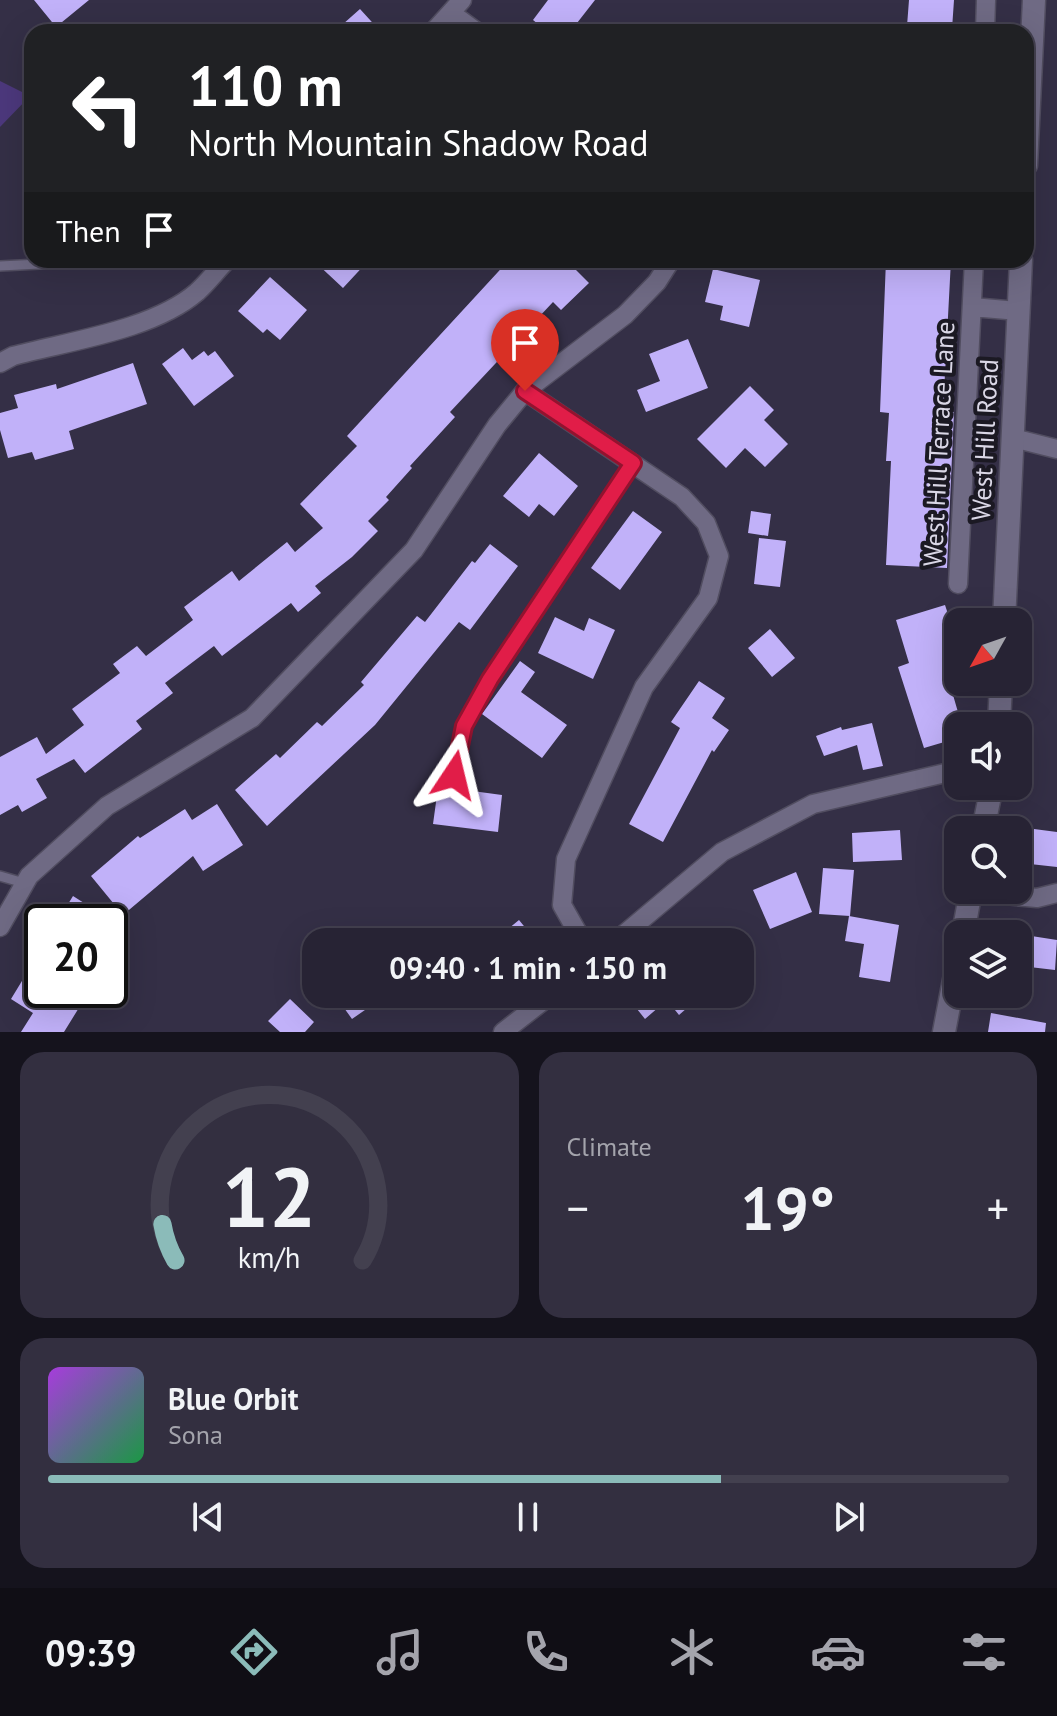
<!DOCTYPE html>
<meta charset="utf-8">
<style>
:root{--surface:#272334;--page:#332f40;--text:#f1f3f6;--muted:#a4a4ac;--line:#43404f;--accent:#8bbbb9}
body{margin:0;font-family:"PT Sans",sans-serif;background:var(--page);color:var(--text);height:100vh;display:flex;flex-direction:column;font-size:30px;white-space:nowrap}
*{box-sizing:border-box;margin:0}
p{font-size:26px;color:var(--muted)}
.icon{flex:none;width:44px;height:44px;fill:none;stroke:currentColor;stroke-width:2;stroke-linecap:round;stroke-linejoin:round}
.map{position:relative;height:1032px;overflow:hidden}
.sheet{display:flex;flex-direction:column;gap:20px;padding:20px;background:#15131d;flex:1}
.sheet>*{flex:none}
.top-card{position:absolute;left:24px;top:24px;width:1010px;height:244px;border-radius:24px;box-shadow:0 8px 32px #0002,0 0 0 2px var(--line);background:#202124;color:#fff;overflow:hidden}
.needle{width:52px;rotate:230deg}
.buttons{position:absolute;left:944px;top:608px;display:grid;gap:16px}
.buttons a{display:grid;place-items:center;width:88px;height:88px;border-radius:16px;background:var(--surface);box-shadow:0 8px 32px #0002,0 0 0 2px var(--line);font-size:40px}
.speed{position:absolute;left:24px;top:904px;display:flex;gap:16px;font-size:40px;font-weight:700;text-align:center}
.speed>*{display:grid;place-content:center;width:104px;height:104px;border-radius:50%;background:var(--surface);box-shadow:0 8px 32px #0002,0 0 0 2px var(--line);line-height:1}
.speed .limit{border:4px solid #111;border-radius:12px;background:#fff;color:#111}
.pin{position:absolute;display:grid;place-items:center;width:68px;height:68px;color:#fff;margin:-82px -34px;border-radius:50% 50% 50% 0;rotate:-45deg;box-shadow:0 0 8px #0007}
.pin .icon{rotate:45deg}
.me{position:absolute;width:88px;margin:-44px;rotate:10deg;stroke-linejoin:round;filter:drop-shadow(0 0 6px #0008)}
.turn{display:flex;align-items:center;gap:28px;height:168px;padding:0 32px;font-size:36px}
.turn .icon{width:104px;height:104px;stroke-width:2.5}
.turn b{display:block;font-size:56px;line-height:68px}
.then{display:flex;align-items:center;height:76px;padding:0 32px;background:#0003;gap:16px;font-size:30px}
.big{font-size:60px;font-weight:600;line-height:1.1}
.sheet .card{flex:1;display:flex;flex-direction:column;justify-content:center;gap:12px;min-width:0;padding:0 28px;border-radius:24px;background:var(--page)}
.sheet .dial{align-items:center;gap:0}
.dial svg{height:208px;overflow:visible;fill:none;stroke:var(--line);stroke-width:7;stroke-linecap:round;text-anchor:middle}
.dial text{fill:var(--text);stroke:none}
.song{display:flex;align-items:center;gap:24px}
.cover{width:96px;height:96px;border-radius:12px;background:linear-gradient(135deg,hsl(280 70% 55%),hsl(140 70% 35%))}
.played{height:8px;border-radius:4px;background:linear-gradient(90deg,var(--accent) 70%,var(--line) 70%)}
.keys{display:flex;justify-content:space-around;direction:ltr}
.heat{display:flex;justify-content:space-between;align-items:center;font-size:44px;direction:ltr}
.sheet .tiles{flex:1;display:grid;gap:20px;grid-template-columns:1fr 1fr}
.card:last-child{grid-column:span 2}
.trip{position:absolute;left:302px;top:928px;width:452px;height:80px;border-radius:24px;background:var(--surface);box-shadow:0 8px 32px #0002,0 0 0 2px var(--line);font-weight:600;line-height:80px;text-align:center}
.dock{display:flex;height:128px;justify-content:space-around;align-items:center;background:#100e15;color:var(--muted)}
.dock .icon{width:56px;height:56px}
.dock .selected{color:var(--accent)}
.dock b{font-size:36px;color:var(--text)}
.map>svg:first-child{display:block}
.green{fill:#4c387c}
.building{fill:#c1b1f9}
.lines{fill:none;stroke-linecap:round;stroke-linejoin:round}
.service-casing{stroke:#514d60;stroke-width:12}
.minor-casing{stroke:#514d60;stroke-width:21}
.tertiary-casing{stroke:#514d60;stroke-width:25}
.service{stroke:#6f6a84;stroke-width:9}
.minor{stroke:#6f6a84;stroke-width:18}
.tertiary{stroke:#6f6a84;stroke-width:22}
.route-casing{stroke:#92132f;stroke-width:20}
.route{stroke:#e11d48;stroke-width:14}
.labels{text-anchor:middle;stroke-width:8;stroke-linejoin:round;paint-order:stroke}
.street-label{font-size:26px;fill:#dad7e6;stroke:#1b1923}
</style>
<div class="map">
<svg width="1057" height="1032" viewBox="0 0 1057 1032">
<rect width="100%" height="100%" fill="#342f46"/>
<path class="green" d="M0,81L30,96L0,127Z"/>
<path class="building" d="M34,0H89L56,27Z
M548,0H595L570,32H548L533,20Z
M909,0H954L952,29L907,26Z
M360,9L381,32H334Z
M313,260H369L343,288Z
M509,260H566L589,283L561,310L553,302L450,412L455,417L410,466L412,468L386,497L389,500L368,521L378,531L352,557L315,586L321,593L298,612L291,603L222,656L214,646L165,683L173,693L136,721L142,729L85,773L74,759L36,779L47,798L22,812L18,805L0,815V757L37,737L46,754L84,725L72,709L120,673L113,664L137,646L146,656L193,620L184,607L232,571L239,581L287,542L295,552L323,528L300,504L357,446L347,436Z
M886,260H951L943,411L954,412L947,568L886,565L891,461H886L889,413L880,412Z
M713,269L760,280L749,327L720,320L723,306L705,302Z
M270,277L307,310L280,340L267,329L263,333L238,311Z
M688,339L708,388L646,412L637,390L660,381L649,354Z
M183,348L192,360L204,351L208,356L215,351L234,376L194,406L162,364Z
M133,363L147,404L69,431L74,449L35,460L32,452L8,458L0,430V413L18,408L14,395L56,384L57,389Z
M750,386L774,410L764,420L788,444L765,467L745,448L726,468L697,439Z
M539,453L578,486L554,516L539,504L529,517L503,496Z
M633,511L662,532L620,590L591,568Z
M751,511L771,514L768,536L748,533Z
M759,538L786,541L780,587L754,584Z
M490,544L518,566L470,630L459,622L375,725L267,826L235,790L276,754L280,758L317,722L322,726L364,685L361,682L417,616L425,622L472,561L475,563Z
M945,605L957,641L945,644L960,685L951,688L962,726H958V738L924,748L898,667L909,663L896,620Z
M555,617L584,631L589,618L615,630L593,679L538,653Z
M770,629L795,658L772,677L748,648Z
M520,661L535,672L521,692L567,725L542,758L482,714Z
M699,681L725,698L712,718L729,730L714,752L712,750L663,842L629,824L680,728L671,722Z
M872,723L883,766L863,770L857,745L824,756L816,736L841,727L842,730Z
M465,790L502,795L498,832L433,824L437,795L464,799Z
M217,804L243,845L203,871L193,856L123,915L91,876L138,836L140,838L185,809L192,820Z
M1034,829L1057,832V867L1030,864Z
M900,830L902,860L853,862L852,833Z
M823,868L854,870L850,916L819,914Z
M796,872L812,912L770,929L753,890Z
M73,896L114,922H57Z
M849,916L899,925L890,982L859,977L864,944L845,941Z
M519,920L537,942H492Z
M1025,935L1057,940L1055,970L1021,966Z
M42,948V990H72L85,998L64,1032H21L33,1013L11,999Z
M334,994H388L352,1019Z
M625,994H703L679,1015L667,1000L645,1019Z
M290,999L314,1022L305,1032H280L268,1021Z
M991,1013L1046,1023L1045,1032H988Z"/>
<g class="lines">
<g class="service-casing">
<path id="service" d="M0,266L118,260
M454,775L464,726L490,679L633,463
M0,876L24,883"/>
</g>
<g class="minor-casing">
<path id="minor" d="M451,13L477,32
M433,32L462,0
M985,32L986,0
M972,307L1019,311
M0,363L13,356C69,341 153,330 197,292C208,282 217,270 227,260
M525,391L682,497L706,523L719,556L708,598L644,687L566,859L562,905L583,942
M1013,438L1057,449
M958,584L974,260
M971,892L1037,898L1057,893
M0,927L29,876L107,806L252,718L414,550L497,425L525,391L625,315L657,282L671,260
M615,942L722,852L813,804L958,770
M503,1032L552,994"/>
</g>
<g class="tertiary-casing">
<path id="tertiary" d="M1026,165L1034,0
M1004,622L1021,260
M999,726L1001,682
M983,830L992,786
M963,934L971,890
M944,1032L958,959"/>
</g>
<use href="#service" class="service"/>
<use href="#minor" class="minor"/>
<use href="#tertiary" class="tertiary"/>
</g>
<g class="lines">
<g class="route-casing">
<path id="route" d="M454,775L464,726L490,679L633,463L525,391"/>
</g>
<use href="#route" class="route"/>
</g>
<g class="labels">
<g class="street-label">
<text transform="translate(985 440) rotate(-87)" y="9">West Hill Road</text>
<text transform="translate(939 444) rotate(-87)" y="9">West Hill Terrace Lane</text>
</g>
</g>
</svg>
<div class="buttons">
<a><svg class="needle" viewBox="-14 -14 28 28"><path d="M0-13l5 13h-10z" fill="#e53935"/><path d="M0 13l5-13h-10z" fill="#a4a4ac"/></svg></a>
<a><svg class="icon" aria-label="sound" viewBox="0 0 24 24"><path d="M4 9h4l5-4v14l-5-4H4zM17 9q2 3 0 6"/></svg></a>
<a><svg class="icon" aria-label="search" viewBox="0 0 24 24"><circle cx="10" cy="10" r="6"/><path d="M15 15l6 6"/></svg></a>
<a><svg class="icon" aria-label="layers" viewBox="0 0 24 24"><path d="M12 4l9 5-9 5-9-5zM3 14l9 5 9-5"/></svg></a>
</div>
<div class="speed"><div class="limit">20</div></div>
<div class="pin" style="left:525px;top:391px;background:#d93025"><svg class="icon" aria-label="arrive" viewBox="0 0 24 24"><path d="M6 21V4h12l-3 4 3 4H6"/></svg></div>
<svg class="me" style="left:454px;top:775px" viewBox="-20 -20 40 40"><path d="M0-17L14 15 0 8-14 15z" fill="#e11d48" stroke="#fff" stroke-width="4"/></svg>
<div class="trip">09:40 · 1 min · 150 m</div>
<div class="top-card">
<div class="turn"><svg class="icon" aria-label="left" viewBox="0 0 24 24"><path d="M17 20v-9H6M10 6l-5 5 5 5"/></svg><div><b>110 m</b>North Mountain Shadow Road</div></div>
<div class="then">Then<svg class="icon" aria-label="arrive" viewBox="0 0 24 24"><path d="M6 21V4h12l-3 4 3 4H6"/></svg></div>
</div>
</div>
<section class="sheet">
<div class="tiles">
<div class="card dial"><svg viewBox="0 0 100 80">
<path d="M14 69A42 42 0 1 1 86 69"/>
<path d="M14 69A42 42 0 0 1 9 55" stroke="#8bbbb9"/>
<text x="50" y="56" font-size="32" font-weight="700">12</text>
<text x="50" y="72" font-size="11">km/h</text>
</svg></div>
<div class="card"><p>Climate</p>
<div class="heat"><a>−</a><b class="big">19°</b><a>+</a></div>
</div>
<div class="card">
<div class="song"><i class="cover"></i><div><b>Blue Orbit</b><p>Sona</p></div></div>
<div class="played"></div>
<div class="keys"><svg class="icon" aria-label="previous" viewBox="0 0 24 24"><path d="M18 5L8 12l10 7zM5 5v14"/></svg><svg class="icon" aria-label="pause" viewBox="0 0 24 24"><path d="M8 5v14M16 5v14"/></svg><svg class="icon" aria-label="next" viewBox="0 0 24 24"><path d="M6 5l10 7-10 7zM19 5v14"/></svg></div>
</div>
</div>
</section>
<nav class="dock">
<b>09:39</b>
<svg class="icon selected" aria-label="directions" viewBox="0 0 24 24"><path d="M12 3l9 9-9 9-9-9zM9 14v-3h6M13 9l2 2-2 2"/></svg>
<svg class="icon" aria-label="music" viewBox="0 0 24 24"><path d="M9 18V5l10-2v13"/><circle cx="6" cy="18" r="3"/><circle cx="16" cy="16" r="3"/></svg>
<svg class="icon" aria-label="phone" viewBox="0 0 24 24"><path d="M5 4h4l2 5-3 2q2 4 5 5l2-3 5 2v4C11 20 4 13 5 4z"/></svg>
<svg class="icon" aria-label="climate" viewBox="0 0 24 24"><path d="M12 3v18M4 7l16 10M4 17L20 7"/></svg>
<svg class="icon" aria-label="car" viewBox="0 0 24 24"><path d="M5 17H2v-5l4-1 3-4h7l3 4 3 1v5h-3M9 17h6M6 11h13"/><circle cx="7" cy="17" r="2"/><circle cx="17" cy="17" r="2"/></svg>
<svg class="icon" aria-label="filters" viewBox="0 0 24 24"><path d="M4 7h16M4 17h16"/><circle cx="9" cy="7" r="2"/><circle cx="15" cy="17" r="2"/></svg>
</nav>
